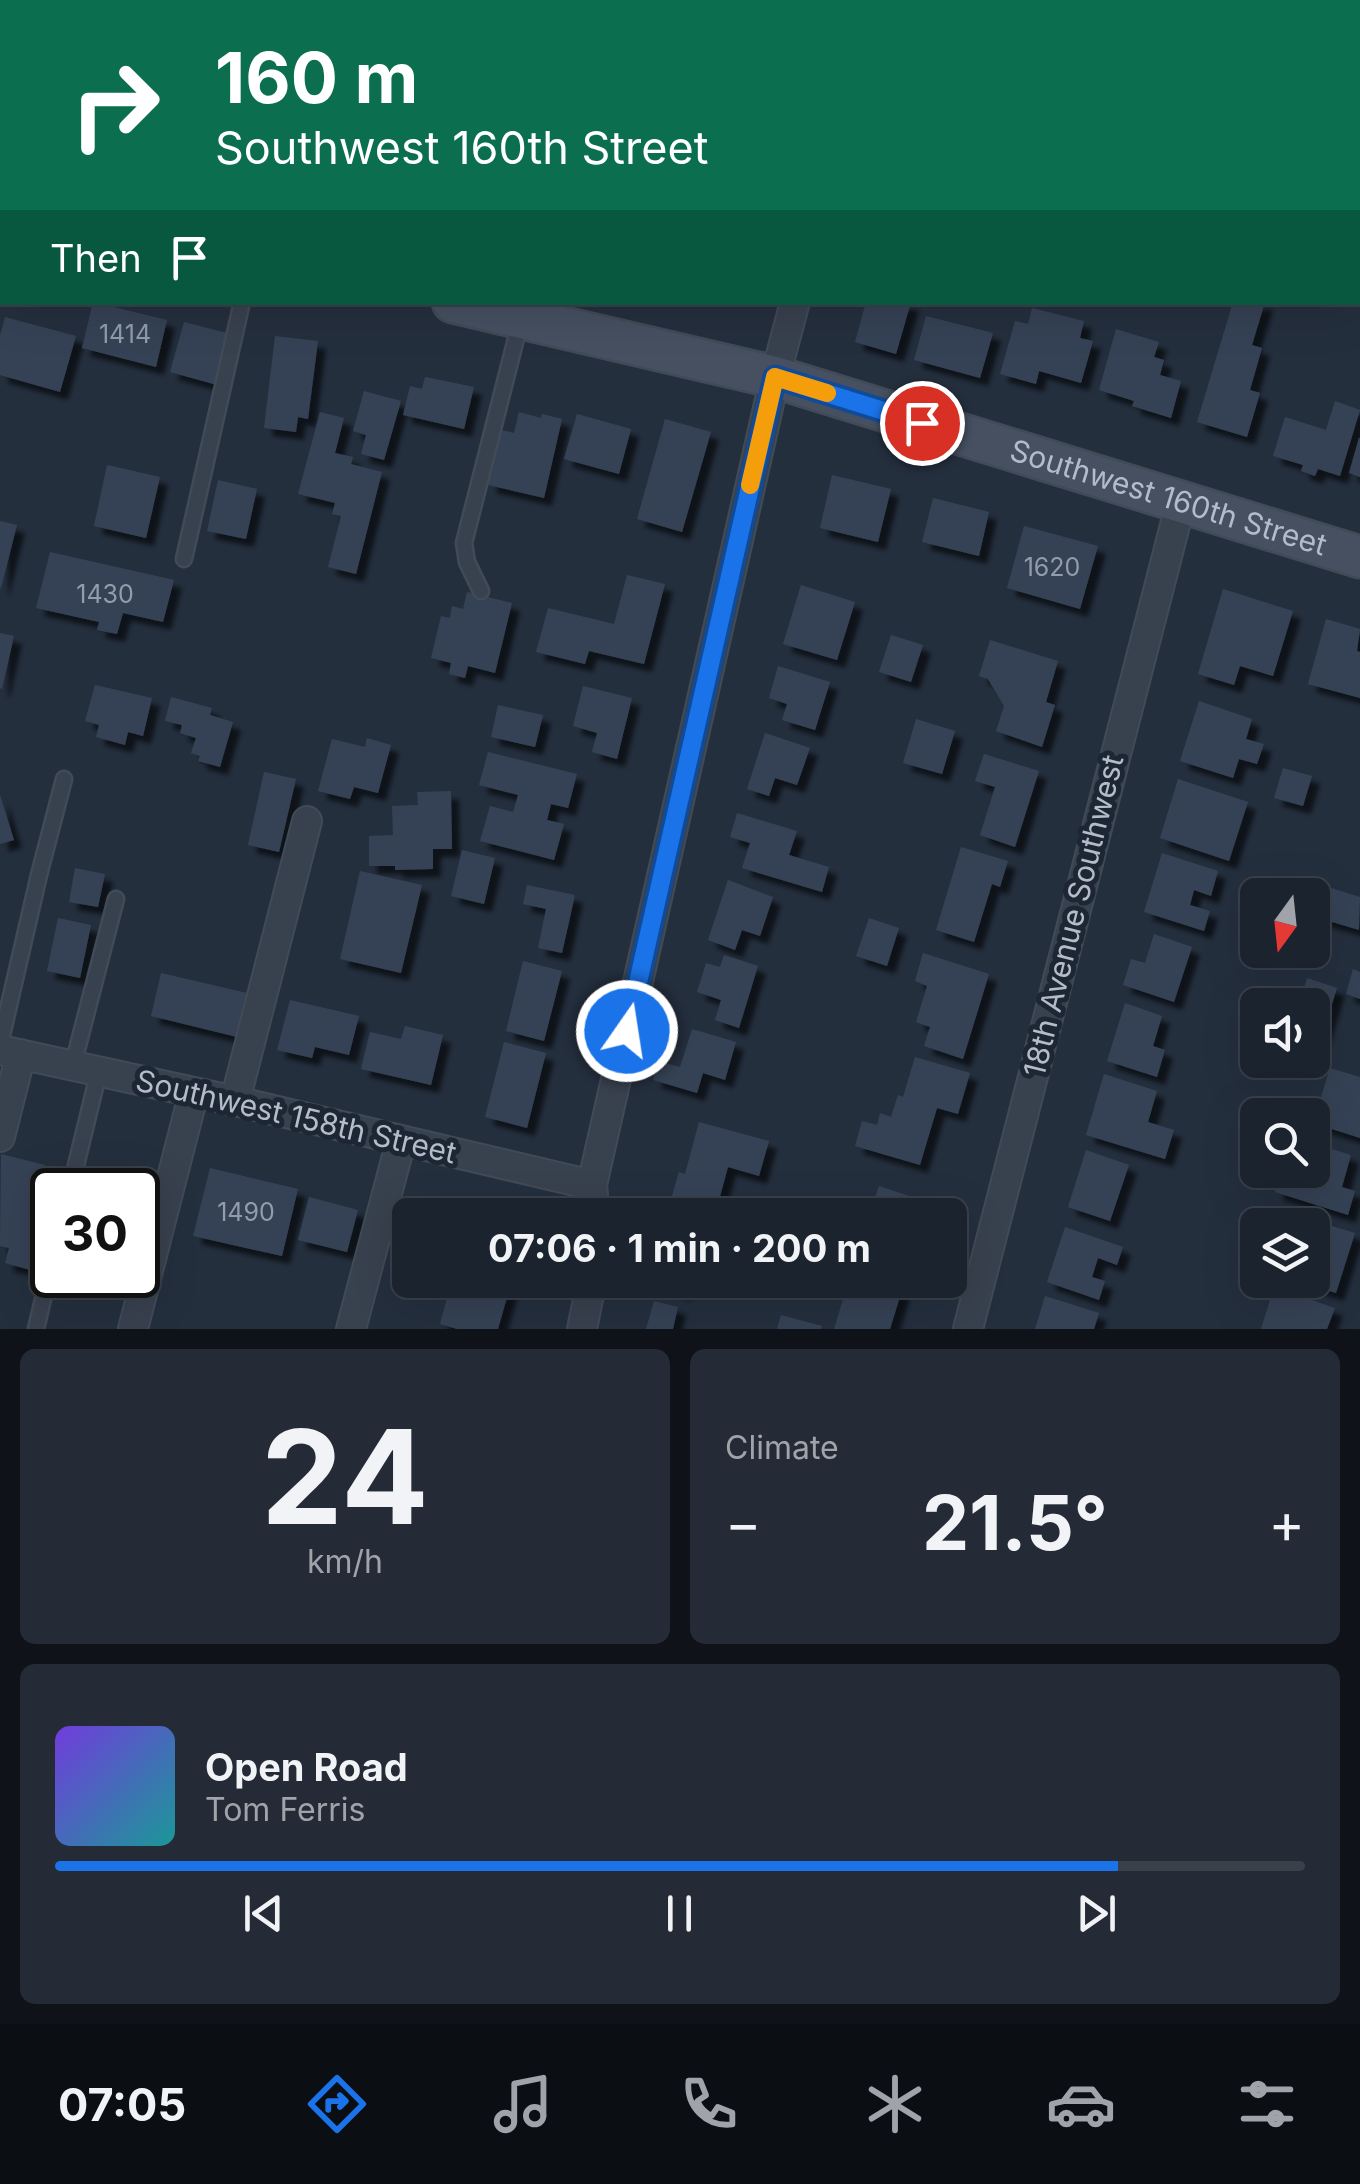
<!DOCTYPE html>
<meta charset="utf-8">
<style>
:root{--surface:#1b232e;--page:#242b36;--text:#f1f3f6;--muted:#a0a4aa;--line:#39404a;--accent:#1a73e8}
body{margin:0;font-family:Inter,sans-serif;background:var(--page);color:var(--text);height:100vh;display:flex;flex-direction:column;font-size:38px;white-space:nowrap}
*{box-sizing:border-box;margin:0}
p{font-size:32px;color:var(--muted)}
.icon{flex:none;width:55px;height:55px;fill:none;stroke:currentColor;stroke-width:2;stroke-linecap:round;stroke-linejoin:round}
.map{position:relative;height:1329px;overflow:hidden}
.sheet{display:flex;flex-direction:column;gap:20px;padding:20px;background:#0f1319;flex:1}
.sheet>*{flex:none}
.hud{position:absolute;left:0px;top:0px;width:1360px;height:305px;box-shadow:0 10px 40px #0002,0 0 0 2px var(--line);background:#0b6e4f;color:#fff;overflow:hidden}
.needle{width:65px;rotate:195deg}
.buttons{position:absolute;left:1240px;top:878px;display:grid;gap:20px}
.buttons a{display:grid;place-items:center;width:90px;height:90px;border-radius:15px;background:var(--surface);box-shadow:0 10px 40px #0002,0 0 0 2px var(--line);font-size:50px}
.speed{position:absolute;left:30px;top:1168px;display:flex;gap:20px;font-size:50px;font-weight:700;text-align:center}
.speed>*{display:grid;place-content:center;width:130px;height:130px;border-radius:50%;background:var(--surface);box-shadow:0 10px 40px #0002,0 0 0 2px var(--line);line-height:1}
.speed .limit{border:5px solid #111;border-radius:15px;background:#fff;color:#111}
.pin{position:absolute;display:grid;place-items:center;width:85px;height:85px;color:#fff;margin:-42px;border:5px solid #fff;border-radius:50%;box-shadow:0 2px 10px #0007}
.me{position:absolute;width:110px;margin:-55px;rotate:13deg;stroke-linejoin:round;filter:drop-shadow(0 0 8px #0008)}
.turn{display:flex;align-items:center;gap:35px;height:210px;padding:0 50px;font-size:45px}
.turn .icon{width:130px;height:130px;stroke-width:2.5}
.turn b{display:block;font-size:70px;line-height:85px}
.then{display:flex;align-items:center;height:95px;padding:0 50px;background:#0003;gap:20px;font-size:38px}
.big{font-size:75px;font-weight:700;line-height:1.1}
.sheet .card{flex:1;display:flex;flex-direction:column;justify-content:center;gap:15px;min-width:0;padding:0 35px;border-radius:15px;background:var(--page)}
.sheet .dial{align-items:center;gap:0}
.dial b{font-size:130px;line-height:1}
.song{display:flex;align-items:center;gap:30px}
.cover{width:120px;height:120px;border-radius:15px;background:linear-gradient(135deg,hsl(260 70% 55%),hsl(180 70% 35%))}
.played{height:10px;border-radius:5px;background:linear-gradient(90deg,var(--accent) 85%,var(--line) 85%)}
.keys{display:flex;justify-content:space-around;direction:ltr}
.heat{display:flex;justify-content:space-between;align-items:center;font-size:55px;direction:ltr}
.sheet .tiles{flex:1;display:grid;gap:20px;grid-template-columns:1fr 1fr}
.card:last-child{grid-column:span 2}
.trip{position:absolute;left:392px;top:1198px;width:575px;height:100px;border-radius:15px;background:var(--surface);box-shadow:0 10px 40px #0002,0 0 0 2px var(--line);font-weight:700;line-height:100px;text-align:center}
.dock{display:flex;height:160px;justify-content:space-around;align-items:center;background:#0b0e12;color:var(--muted)}
.dock .icon{width:70px;height:70px}
.dock .on{color:var(--accent)}
.dock b{font-size:45px;color:var(--text)}
.map>svg:first-child{display:block}
.building{fill:#364354;filter:url(#shadow)}
.lines{fill:none;stroke-linecap:round;stroke-linejoin:round}
.lane-casing{stroke:#414a57;stroke-width:19}
.street-casing{stroke:#414a57;stroke-width:32}
.secondary-casing{stroke:#414a57;stroke-width:45}
.lane{stroke:#38414e;stroke-width:14}
.street{stroke:#38414e;stroke-width:28}
.secondary{stroke:#465061;stroke-width:40}
.route-casing{stroke:#114b97;stroke-width:25}
.route{stroke:#1a73e8;stroke-width:18}
.slow{stroke:#f59e0b;stroke-width:18}
.labels{text-anchor:middle;stroke-width:10;stroke-linejoin:round;paint-order:stroke}
.number-label{font-size:25px;fill:#929caa}
.street-label{font-size:30px;fill:#b4bcc9;stroke:#1d2633}
</style>
<div class="map">
<svg width="1360" height="1329" viewBox="0 0 1360 1329">
<defs>
<filter id="shadow"><feDropShadow dx="8" dy="8" stdDeviation="2.5" flood-color="#0009"/></filter>
</defs>
<rect width="100%" height="100%" fill="#242f3e"/>
<path class="building" d="M93,302L167,320L156,367L82,348Z
M866,302H911L896,354L855,342Z
M1233,302H1265L1252,345L1262,348L1250,390L1260,393L1247,437L1197,422Z
M1032,308L1084,321L1080,338L1093,341L1081,383L1039,371L1036,384L1000,374L1015,321L1028,324Z
M926,316L993,333L980,378L914,360Z
M5,317L76,336L60,392L0,375V336Z
M184,322L231,334L217,385L170,372Z
M1116,329L1159,342L1154,357L1164,360L1160,375L1181,381L1171,418L1132,406L1134,401L1099,390Z
M275,336L318,341L308,419L298,417L296,432L264,428Z
M425,377L474,387L464,429L403,415L410,386L422,389Z
M364,391L401,401L384,460L361,454L366,435L353,431Z
M1335,401L1360,410L1340,476L1318,469L1315,476L1301,471L1303,465L1273,456L1285,417L1326,430Z
M320,412L344,418L335,453L353,457L351,464L382,472L356,574L328,567L341,516L332,514L335,503L298,494Z
M519,412L541,418L542,414L562,419L544,498L488,485L501,430L514,433Z
M577,414L631,429L619,474L564,459Z
M665,419L711,432L682,532L637,519Z
M1359,438H1360V477L1349,473Z
M107,465L160,477L146,538L94,526Z
M832,475L891,489L878,542L820,528Z
M218,480L257,489L246,539L207,531Z
M933,498L989,512L979,556L922,542Z
M0,521L17,525L1,588H0Z
M1024,526L1098,546L1080,609L1007,588Z
M50,552L174,580L163,622L123,613L117,634L97,630L99,622L36,608Z
M627,575L665,584L644,664L589,651L585,664L536,652L548,608L614,624Z
M801,585L855,602L837,660L783,644Z
M1223,589L1293,611L1273,676L1240,666L1234,685L1198,674Z
M467,592L512,603L495,673L468,666L465,678L449,674L451,663L431,658L441,616L450,618L452,606L463,609Z
M1326,619L1360,629L1357,651L1360,652V698L1308,684Z
M0,633L14,636L2,689L0,688Z
M891,635L923,645L911,682L879,672Z
M990,640L1058,661L1046,702L1055,705L1042,747L996,731L1004,706L988,679L979,676Z
M778,666L830,682L815,730L782,720L787,704L769,698Z
M95,685L152,698L143,736L128,732L125,745L96,737L99,725L85,721Z
M583,686L632,698L617,759L592,752L597,733L573,726Z
M171,697L212,708L210,715L233,722L220,767L198,761L200,756L191,753L196,738L180,733L182,725L165,721Z
M1199,701L1252,719L1246,739L1264,744L1257,764L1239,759L1233,778L1180,761Z
M498,705L543,715L535,747L491,737Z
M916,719L955,731L942,774L903,763Z
M765,733L810,748L797,785L775,778L769,796L747,789Z
M367,738L391,745L378,793L354,787L350,799L318,791L332,739L365,747Z
M488,752L577,774L568,808L551,804L547,820L564,824L554,860L480,841L490,806L513,812L518,795L479,785Z
M984,754L1039,771L1015,847L980,835L995,787L975,781Z
M1283,768L1312,776L1303,806L1274,798Z
M264,772L296,779L279,852L248,845Z
M1178,779L1248,802L1229,861L1160,838Z
M451,791L452,849H433V869L395,870V866H369V836L393,835L392,806L418,805L417,792Z
M0,795L14,840L0,844Z
M737,813L797,831L789,855L829,867L822,892L742,868L750,843L730,837Z
M961,847L1008,861L1000,887L992,884L974,942L936,930Z
M462,850L495,858L484,904L451,896Z
M1162,853L1218,871L1211,896L1194,890L1190,905L1210,911L1204,931L1144,912Z
M75,868L105,874L98,907L69,902Z
M360,871L422,885L401,973L340,959Z
M1302,879L1360,897L1359,930L1312,916V895H1297Z
M728,880L773,897L760,936L742,930L735,950L708,940Z
M527,885L575,895L562,953L538,948L546,909L523,904Z
M58,918L91,925L80,978L47,971Z
M869,918L899,928L887,966L856,956Z
M1154,934L1192,947L1174,1002L1123,985L1131,959L1145,963Z
M923,953L989,974L963,1059L924,1046L930,1027L916,1022L927,986L915,981Z
M724,955L758,966L739,1028L715,1020L721,1000L697,992L706,963L720,967Z
M523,961L562,971L544,1041L506,1031Z
M1353,969L1360,972V999L1346,994Z
M161,973L247,993L237,1037L151,1016Z
M1307,978L1337,988L1318,1049L1312,1047V1005H1309L1310,999L1302,996Z
M290,1000L359,1016L349,1055L315,1047L312,1058L277,1050Z
M1125,1003L1162,1016L1153,1046L1165,1050L1157,1077L1107,1061Z
M405,1026L443,1035L431,1085L361,1069L370,1032L401,1039Z
M692,1029L736,1042L725,1080L703,1073L697,1093L653,1080L658,1061L680,1067Z
M504,1042L546,1053L527,1128L485,1117Z
M915,1057L970,1073L958,1114L937,1108L920,1165L855,1146L862,1121L877,1125L880,1113L891,1117L898,1095L903,1097Z
M1330,1068L1360,1077V1138L1313,1123Z
M1104,1074L1157,1091L1148,1122L1174,1130L1165,1159L1086,1135Z
M699,1122L769,1141L759,1176L728,1167L715,1215H701L669,1206L679,1172L685,1174Z
M1316,1144L1351,1155L1342,1187L1355,1191L1348,1215L1275,1192L1282,1170H1312V1155Z
M1086,1150L1129,1165L1110,1221L1068,1207Z
M1,1154L45,1165L33,1212L44,1215L30,1270L5,1263L9,1248L0,1246Z
M210,1168L298,1189L282,1256L193,1236Z
M879,1186L924,1201L919,1215H869Z
M309,1197L358,1210L347,1252L298,1240Z
M1306,1218L1355,1233L1336,1293L1296,1281L1312,1280V1225H1304Z
M1065,1227L1123,1247L1117,1265L1098,1258L1092,1277L1105,1281L1099,1300L1047,1282Z
M452,1280H512L498,1329H457L440,1324Z
M663,1280H688L684,1292L662,1286Z
M849,1280H868L902,1290L890,1329H834Z
M1274,1287L1335,1308L1327,1329H1261Z
M1045,1296L1099,1313L1094,1329H1035Z
M654,1301L678,1307L673,1329H646Z
M781,1315L822,1326L821,1329H777Z"/>
<g class="lines">
<g class="lane-casing">
<path id="lane" d="M1092,0L1101,2
M1312,2V0
M1358,81L1360,82
M184,559L242,302
M481,591L467,562L464,543L521,319
M0,1044L39,875L64,779
M73,1065L116,899
M70,1190L99,1071
M36,1329L52,1261"/>
</g>
<g class="street-casing">
<path id="street" d="M432,2L433,0
M878,2L879,0
M0,1050L235,1101L592,1185
M235,1101L307,821
M0,1137L21,1054
M595,1215L592,1185L775,377L795,302
M133,1329L194,1092
M351,1329L401,1141
M582,1329L592,1280
M968,1329L1181,502"/>
</g>
<g class="secondary-casing">
<g id="secondary">
<path d="M0,199H2"/>
<path id="s1" d="M453,302L775,377L1360,557"/>
</g>
</g>
<use href="#lane" class="lane"/>
<use href="#street" class="street"/>
<use href="#secondary" class="secondary"/>
</g>
<g class="lines">
<g class="route-casing">
<path id="route" d="M627,1031L775,377L922,423"/>
</g>
<use href="#route" class="route"/>
<path class="slow" d="M750,485L775,377L827,393"/>
</g>
<g class="labels">
<g class="number-label">
<text x="125" y="343">1414</text>
<text x="1052" y="576">1620</text>
<text x="105" y="603">1430</text>
<text x="246" y="1221">1490</text>
</g>
<g class="street-label">
<text dy="10" stroke="none"><textPath href="#s1" startOffset="742">Southwest 160th Street</textPath></text>
<text transform="translate(1074 916) rotate(-76)" y="10">18th Avenue Southwest</text>
<text transform="translate(296 1117) rotate(13)" y="10">Southwest 158th Street</text>
</g>
</g>
</svg>
<div class="buttons">
<a><svg class="needle" viewBox="-14 -14 28 28"><path d="M0-13l5 13h-10z" fill="#e53935"/><path d="M0 13l5-13h-10z" fill="#a0a4aa"/></svg></a>
<a><svg class="icon" aria-label="sound" viewBox="0 0 24 24"><path d="M4 9h4l5-4v14l-5-4H4zM17 9q2 3 0 6"/></svg></a>
<a><svg class="icon" aria-label="search" viewBox="0 0 24 24"><circle cx="10" cy="10" r="6"/><path d="M15 15l6 6"/></svg></a>
<a><svg class="icon" aria-label="layers" viewBox="0 0 24 24"><path d="M12 4l9 5-9 5-9-5zM3 14l9 5 9-5"/></svg></a>
</div>
<div class="speed"><div class="limit">30</div></div>
<div class="pin" style="left:922px;top:423px;background:#d93025"><svg class="icon" aria-label="arrive" viewBox="0 0 24 24"><path d="M6 21V4h12l-3 4 3 4H6"/></svg></div>
<svg class="me" style="left:627px;top:1031px" viewBox="-20 -20 40 40"><circle r="17" fill="#1a73e8" stroke="#fff" stroke-width="3"/><path d="M0-11L8 9 0 5-8 9z" fill="#fff"/></svg>
<div class="trip">07:06 · 1 min · 200 m</div>
<div class="hud">
<div class="turn"><svg class="icon" aria-label="right" viewBox="0 0 24 24"><path d="M7 20v-9h11M14 6l5 5-5 5"/></svg><div><b>160 m</b>Southwest 160th Street</div></div>
<div class="then">Then<svg class="icon" aria-label="arrive" viewBox="0 0 24 24"><path d="M6 21V4h12l-3 4 3 4H6"/></svg></div>
</div>
</div>
<section class="sheet">
<div class="tiles">
<div class="card dial"><b>24</b><p>km/h</p></div>
<div class="card"><p>Climate</p>
<div class="heat"><a>−</a><b class="big">21.5°</b><a>+</a></div>
</div>
<div class="card">
<div class="song"><i class="cover"></i><div><b>Open Road</b><p>Tom Ferris</p></div></div>
<div class="played"></div>
<div class="keys"><svg class="icon" aria-label="previous" viewBox="0 0 24 24"><path d="M18 5L8 12l10 7zM5 5v14"/></svg><svg class="icon" aria-label="pause" viewBox="0 0 24 24"><path d="M8 5v14M16 5v14"/></svg><svg class="icon" aria-label="next" viewBox="0 0 24 24"><path d="M6 5l10 7-10 7zM19 5v14"/></svg></div>
</div>
</div>
</section>
<nav class="dock">
<b>07:05</b>
<svg class="icon on" aria-label="directions" viewBox="0 0 24 24"><path d="M12 3l9 9-9 9-9-9zM9 14v-3h6M13 9l2 2-2 2"/></svg>
<svg class="icon" aria-label="music" viewBox="0 0 24 24"><path d="M9 18V5l10-2v13"/><circle cx="6" cy="18" r="3"/><circle cx="16" cy="16" r="3"/></svg>
<svg class="icon" aria-label="phone" viewBox="0 0 24 24"><path d="M5 4h4l2 5-3 2q2 4 5 5l2-3 5 2v4C11 20 4 13 5 4z"/></svg>
<svg class="icon" aria-label="climate" viewBox="0 0 24 24"><path d="M12 3v18M4 7l16 10M4 17L20 7"/></svg>
<svg class="icon" aria-label="car" viewBox="0 0 24 24"><path d="M5 17H2v-5l4-1 3-4h7l3 4 3 1v5h-3M9 17h6M6 11h13"/><circle cx="7" cy="17" r="2"/><circle cx="17" cy="17" r="2"/></svg>
<svg class="icon" aria-label="filters" viewBox="0 0 24 24"><path d="M4 7h16M4 17h16"/><circle cx="9" cy="7" r="2"/><circle cx="15" cy="17" r="2"/></svg>
</nav>
